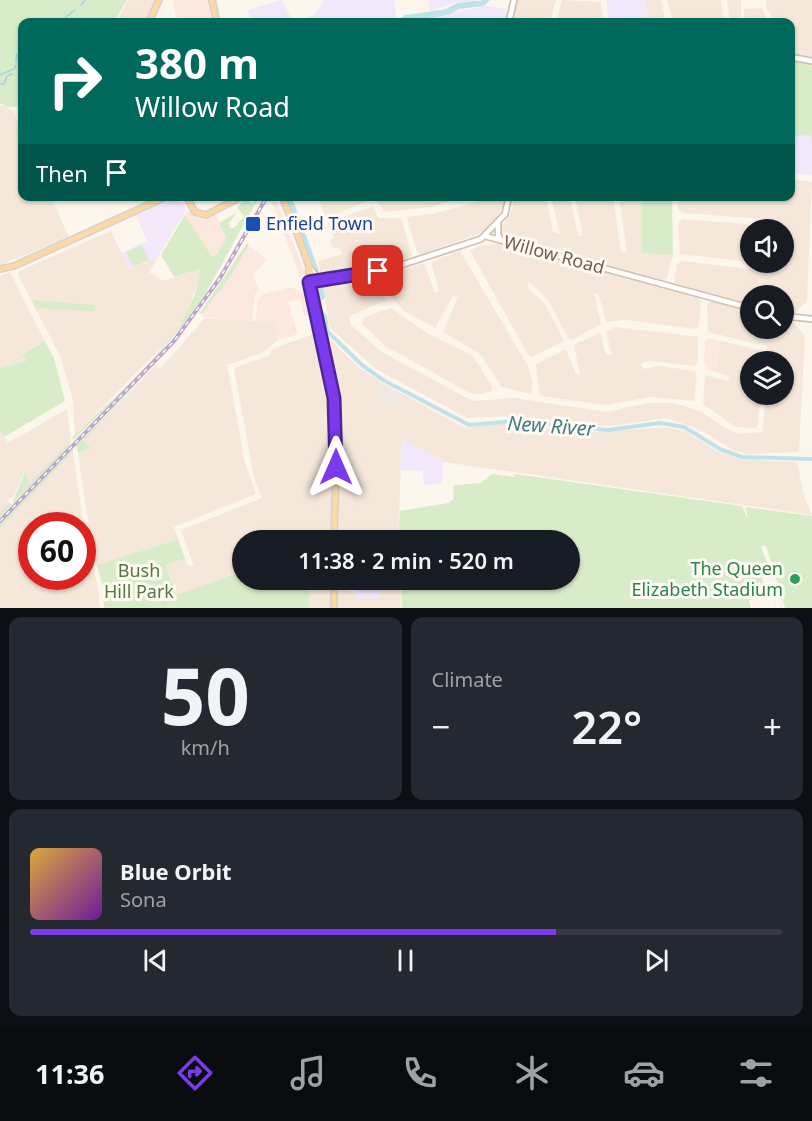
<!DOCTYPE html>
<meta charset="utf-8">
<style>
:root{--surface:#171b24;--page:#242831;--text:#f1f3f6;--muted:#9ea1a6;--line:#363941;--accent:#7c3aed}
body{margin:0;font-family:"Noto Sans",sans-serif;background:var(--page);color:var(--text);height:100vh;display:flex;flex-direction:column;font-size:22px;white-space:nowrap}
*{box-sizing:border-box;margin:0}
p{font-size:20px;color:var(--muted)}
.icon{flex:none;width:33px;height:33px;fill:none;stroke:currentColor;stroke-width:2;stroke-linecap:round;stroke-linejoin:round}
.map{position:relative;height:608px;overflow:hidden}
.details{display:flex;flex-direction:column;gap:9px;padding:9px;background:#0d0f14;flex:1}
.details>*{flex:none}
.top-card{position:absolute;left:18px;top:18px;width:777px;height:183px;border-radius:12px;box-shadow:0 2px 4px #0004;background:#00695c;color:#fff;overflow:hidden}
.tools{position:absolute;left:740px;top:219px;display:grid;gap:12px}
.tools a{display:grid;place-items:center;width:54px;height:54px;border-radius:50%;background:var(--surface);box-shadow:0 2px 4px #0004;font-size:30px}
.speed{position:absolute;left:18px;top:512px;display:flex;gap:12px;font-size:30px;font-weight:700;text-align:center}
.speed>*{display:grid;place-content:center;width:78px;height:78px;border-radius:50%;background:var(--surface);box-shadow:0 2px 4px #0004;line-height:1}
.speed .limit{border:9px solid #d22;background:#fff;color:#111}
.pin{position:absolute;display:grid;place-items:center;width:51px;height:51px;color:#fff;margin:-26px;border-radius:12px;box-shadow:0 3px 9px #0006}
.me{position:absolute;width:66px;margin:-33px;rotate:0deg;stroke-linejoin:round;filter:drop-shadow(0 0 4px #0008)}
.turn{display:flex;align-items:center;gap:21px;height:126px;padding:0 18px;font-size:27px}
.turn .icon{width:78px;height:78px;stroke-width:2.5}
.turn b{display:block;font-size:42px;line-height:51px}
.then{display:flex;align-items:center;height:57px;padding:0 18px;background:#0003;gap:12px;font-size:22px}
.big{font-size:45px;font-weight:600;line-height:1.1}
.details .tile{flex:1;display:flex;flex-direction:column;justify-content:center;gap:9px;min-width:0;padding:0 21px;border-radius:12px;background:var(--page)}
.details .dial{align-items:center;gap:0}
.dial b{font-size:78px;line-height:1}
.song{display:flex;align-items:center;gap:18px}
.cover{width:72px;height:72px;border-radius:9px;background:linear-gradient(135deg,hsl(40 70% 55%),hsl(280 70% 35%))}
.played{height:6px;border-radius:3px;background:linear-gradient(90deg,var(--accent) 70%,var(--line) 70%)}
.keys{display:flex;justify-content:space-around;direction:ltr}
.heat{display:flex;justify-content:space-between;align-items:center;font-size:33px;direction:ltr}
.details .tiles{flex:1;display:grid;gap:9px;grid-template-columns:1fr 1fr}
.tile:last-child{grid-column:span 2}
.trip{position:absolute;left:232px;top:530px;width:348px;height:60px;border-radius:30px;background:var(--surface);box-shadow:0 2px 4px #0004;font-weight:600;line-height:60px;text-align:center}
.tab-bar{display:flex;height:96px;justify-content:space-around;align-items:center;background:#090b0e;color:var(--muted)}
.tab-bar .icon{width:42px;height:42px}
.tab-bar .selected{color:var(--accent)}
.tab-bar b{font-size:27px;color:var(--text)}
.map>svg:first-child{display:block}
.residential{fill:#f5e8da;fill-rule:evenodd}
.commercial{fill:#fde8e0}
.industrial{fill:#efe9e4}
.education{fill:#f3e8fa}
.green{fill:#d8ecc9}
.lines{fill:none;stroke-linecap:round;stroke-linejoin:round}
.stream{stroke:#a5d3da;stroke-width:1.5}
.canal{stroke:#bfe3e8;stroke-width:4}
.river{stroke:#bfe3e8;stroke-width:6}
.secondary-casing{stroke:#d6c0b0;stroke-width:8}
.primary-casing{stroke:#dad1cd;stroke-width:8}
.secondary{stroke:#fff;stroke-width:4.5}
.primary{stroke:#fbd9a5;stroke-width:5}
.rail-casing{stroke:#b9a8c9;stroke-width:4}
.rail{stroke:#fffaf3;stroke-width:1.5;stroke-dasharray:4.5;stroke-linecap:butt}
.route-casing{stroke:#51269a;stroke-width:15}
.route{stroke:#7c3aed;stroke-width:10}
.transit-dot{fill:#1a4fb4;stroke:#fffaf3;stroke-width:2}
.leisure-dot{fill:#2e9e5b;stroke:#fffaf3;stroke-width:2}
.labels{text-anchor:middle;stroke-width:6;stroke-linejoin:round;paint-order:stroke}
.transit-label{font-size:18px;fill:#164399;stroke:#fffaf3;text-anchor:start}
.street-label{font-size:18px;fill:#7a5c4d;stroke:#fffaf3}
.leisure-label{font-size:18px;fill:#27864d;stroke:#fffaf3;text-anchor:end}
.park-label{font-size:18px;fill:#537a41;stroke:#fffaf3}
.water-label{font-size:20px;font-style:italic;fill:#437c86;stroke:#fffaf3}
</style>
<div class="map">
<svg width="812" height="608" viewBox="0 0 812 608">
<rect width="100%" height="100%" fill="#fdf6ec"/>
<path class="residential" d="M128,0H156L145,22H117Z
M517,0H556L550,22H513Z
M562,0L601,2L604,22H556Z
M645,0H661L665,19L650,21Z
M667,0H721L724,22H673Z
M727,0H741V22H730Z
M766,0H812V57L791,53L790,22H776L766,8Z
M762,8L769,22H744V9Z
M0,105L13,110L22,132V196L51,197L69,237L0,265Z
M791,179L812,182L807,301L795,313H783V296H750V304L674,283L677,264L681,261L769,271L770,263H765L783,262V230H750V262L680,254L678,224L682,219L768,226L769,219L682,213L678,209V197L790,196Z
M317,197H368L370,200L326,218Z
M375,197H465L431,207L384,212Z
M495,197H503L505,202L495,220L481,233L421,254L417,252L407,217L432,214Z
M515,197H546L553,232L560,234L551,197H570L578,235L583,236L575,197H613L621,252H627L619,197H647L642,198V253L673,255L667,278L663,280L502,237L500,229L511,212Z
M373,206L378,218H401L412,256L389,264L321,277L318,261L342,254L340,248L333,249L330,240L334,238L328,223Z
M111,231L129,269L158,257L149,272L163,281L200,269L199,282L193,293L192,306L167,342L75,435L73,401L61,358L18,275L19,271Z
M496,244L698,298L701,301L699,327L695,329L626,320L606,322L599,295L594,293L601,324L572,340L568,338L548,300L529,282L527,287L545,304L564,341L530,358L470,251L480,245Z
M460,251L528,366L533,382L531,394L502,387L480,354L443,332L458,297L453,296L435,328L404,311L391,296L385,282L387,275L424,263L435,293L439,291L431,262Z
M10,272L45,341L22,353L26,361L0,368V276Z
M369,277L376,280L386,300L352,315L349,318L351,325L382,352L467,398L474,401L514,398L606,412L647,403H674L700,411L727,429L740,434L762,432L766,395L783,394V362L768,361L766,346L708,332L707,304L711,301L750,312V328H783V321L794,323L805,336L799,452L747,454L735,451L702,431L668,418L610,426L579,425L518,416L467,418L376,369L330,328L323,286Z
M391,308L427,333L473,356L492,386V391L480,394L470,393L385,346L361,323L365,317Z
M205,318L274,322L278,340L262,353L227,365L245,463L256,494L174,527L178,539L97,565L92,549L78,453L91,448L84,441L156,365L160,369Z
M616,327L698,337V362L695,366L652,361L643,362L641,365L644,369L659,366L695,371L697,375L694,401L651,397L605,405L542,396L539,394L536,364L566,349L576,374H580L574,345L600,332L606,355H612L606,332Z
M314,334L334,419L331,540H243V571L176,595L166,565L185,559L189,566L194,567L181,530L262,498L254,478L234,368L268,356L274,348Z
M323,335L332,341L357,366L382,383L375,396L394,407L401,393L465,428L505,423L590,432L667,427L685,431L715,450L740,459L797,462L804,496L812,515L443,462L402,439L398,540H338L341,415Z
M721,341L761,350L763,353L762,361L750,362V394L760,395L758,425L755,428L735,427L703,404L705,375L726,381L730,379L727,375L715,372Z
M67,409L71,441L30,482L24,473L14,496L8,500L9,503L0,513V430L8,443Z
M73,452L83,522L98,588L100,608H0V528ZM32,525H82V576H32Z
M310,579H331L330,608H309Z
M379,579H400L401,608H338V585L345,586V590L378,599Z"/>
<path class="commercial" d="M173,0H209L214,22H175L178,15L175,14Z
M274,196L305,272L300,277L272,202Z
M188,211L199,217L215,214L218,218L226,237L218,253L211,257L185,215Z
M249,245L267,260L253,274L259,290L255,294L252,321L203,317L202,314L230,277Z
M290,287L307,294L313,314L304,316L300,299L288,302L298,334L278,340L274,322L256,321L257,302L263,294Z
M709,338L721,341L715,372L707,369L704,364L705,341Z"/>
<path class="industrial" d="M382,383L401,393L394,407L375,396Z"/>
<path class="education" d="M282,0L293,22H246L250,18L248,10Z
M324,0H394L397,22H297L315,14Z
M428,0H481L454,3L430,11Z
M606,0H645L650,21H666L653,22H609Z
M485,6L509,9L506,22H406Z
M790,60L812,63V175L791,173Z
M174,199L183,203L186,210L158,257L129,269L121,253L147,241L136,215Z
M402,439L443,462L442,483L424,485L423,471L400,470Z
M338,579H379V599H356V591L345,590V586L338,585Z"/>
<path class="green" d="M0,0H127L114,22H22V107H7L0,103Z
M790,60L812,63V142L811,135L791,136Z
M257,197H259L207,291L185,322L148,367L73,440V437C117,393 196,333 200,269L174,277L161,255L185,215L212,257L218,253L226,237L219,223L236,213L229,223L230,228H234L244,216L237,207L246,199L253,204Z
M647,197H672L673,255L642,253V198Z
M247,243L249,245L230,277L202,314L200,313Z
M142,245L149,260L133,267L126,252Z
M32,300L95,305V311L35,308Z
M45,341L54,358L65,401L4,437L0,430V368L26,361L22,354Z
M147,373L84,441L91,448L78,453L76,446Z
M71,441L69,447L0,517V513L9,503L12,504L25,472L30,482Z
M73,449V452L0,528V523Z
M492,474L514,477L515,474L742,506L748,520L746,507L812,516V608H785L766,545L761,547L768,565L760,570L766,594L749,600L751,608H402L401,579H570V540H398L400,511L448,503L453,500L454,485L481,483Z
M178,539L185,559L166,565L176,595L243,571V579H310L309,608H104L102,584L97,565Z"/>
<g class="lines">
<path class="stream" d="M81,5L85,0
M65,18L75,10
M47,22L49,20L63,19
M16,62L17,54
M0,75L14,69L16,65
M0,84H4L7,76L12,74"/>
<path class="canal" d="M326,330L362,365L383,380L469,425L517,421L608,430L660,423L684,427L720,449L742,457L812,459"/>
<path class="river" d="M402,22L406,18L447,12L458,6L483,3L486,0
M289,198L316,271
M320,288L322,297
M324,316L326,330"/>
<g class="secondary-casing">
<path id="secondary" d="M509,22L514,0
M790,57L812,61
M498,223V235L501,240
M485,236L750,308
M310,269L320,280
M313,286L398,266L481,239L505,214L509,196
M783,316L812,319"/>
</g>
<g class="primary-casing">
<path id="primary" d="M212,0L217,22
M149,22L159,0
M186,196L195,212L206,215L243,196
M282,196C289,215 319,282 315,298
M309,268C306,274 324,353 327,366C341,423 335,481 334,540
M0,269L14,266L168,196
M334,579V608"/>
</g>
<use href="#secondary" class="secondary"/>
<use href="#primary" class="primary"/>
<g class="rail-casing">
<path id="rail" d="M0,521L174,341L220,278L265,200"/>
</g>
<use href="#rail" class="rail"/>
</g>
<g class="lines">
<g class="route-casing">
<path id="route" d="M336,467L334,398L309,282L378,271"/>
</g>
<use href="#route" class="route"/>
</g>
<rect class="transit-dot" x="245" y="216" width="16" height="16" rx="3"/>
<circle class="leisure-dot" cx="795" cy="579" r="6"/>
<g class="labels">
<g class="transit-label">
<text x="266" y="230">Enfield Town</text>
</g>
<g class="street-label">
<text transform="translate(554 255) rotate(15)" y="6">Willow Road</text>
</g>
<g class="leisure-label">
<text x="783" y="575">The Queen<tspan x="783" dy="21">Elizabeth Stadium</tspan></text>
</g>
<g class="park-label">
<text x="139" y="577">Bush<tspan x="139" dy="21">Hill Park</tspan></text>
</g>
<g class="water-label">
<text transform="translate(551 426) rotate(4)" y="7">New River</text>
</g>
</g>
</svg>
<div class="tools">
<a><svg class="icon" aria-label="sound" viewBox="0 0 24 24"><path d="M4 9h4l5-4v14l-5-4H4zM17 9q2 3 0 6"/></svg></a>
<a><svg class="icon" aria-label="search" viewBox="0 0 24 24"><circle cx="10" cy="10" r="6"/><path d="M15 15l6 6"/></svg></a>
<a><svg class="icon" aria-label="layers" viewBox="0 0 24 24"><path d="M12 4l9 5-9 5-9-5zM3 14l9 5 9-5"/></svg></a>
</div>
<div class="speed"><div class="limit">60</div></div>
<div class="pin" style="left:378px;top:271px;background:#d93025"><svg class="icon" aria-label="arrive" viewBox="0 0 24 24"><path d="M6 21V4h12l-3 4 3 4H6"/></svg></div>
<svg class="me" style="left:336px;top:467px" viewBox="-20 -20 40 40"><path d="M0-17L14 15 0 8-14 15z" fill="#7c3aed" stroke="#fff" stroke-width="4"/></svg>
<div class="trip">11:38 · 2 min · 520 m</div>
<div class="top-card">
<div class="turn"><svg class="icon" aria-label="right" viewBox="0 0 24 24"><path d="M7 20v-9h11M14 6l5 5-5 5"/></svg><div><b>380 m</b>Willow Road</div></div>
<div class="then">Then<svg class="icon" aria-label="arrive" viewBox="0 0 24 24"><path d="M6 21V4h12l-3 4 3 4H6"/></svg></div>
</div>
</div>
<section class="details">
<div class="tiles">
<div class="tile dial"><b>50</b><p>km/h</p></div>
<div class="tile"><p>Climate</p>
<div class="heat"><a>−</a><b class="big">22°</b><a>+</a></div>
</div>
<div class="tile">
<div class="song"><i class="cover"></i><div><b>Blue Orbit</b><p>Sona</p></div></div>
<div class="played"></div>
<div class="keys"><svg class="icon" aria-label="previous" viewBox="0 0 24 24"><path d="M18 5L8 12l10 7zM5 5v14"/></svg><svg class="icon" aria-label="pause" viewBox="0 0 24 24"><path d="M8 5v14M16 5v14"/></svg><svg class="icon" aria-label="next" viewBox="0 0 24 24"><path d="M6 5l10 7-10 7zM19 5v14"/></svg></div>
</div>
</div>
</section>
<nav class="tab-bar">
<b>11:36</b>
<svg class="icon selected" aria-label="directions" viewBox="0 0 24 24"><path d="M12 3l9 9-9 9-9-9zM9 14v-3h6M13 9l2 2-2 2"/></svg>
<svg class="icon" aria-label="music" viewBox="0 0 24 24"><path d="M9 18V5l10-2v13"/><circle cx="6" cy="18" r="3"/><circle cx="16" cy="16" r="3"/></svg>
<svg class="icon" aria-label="phone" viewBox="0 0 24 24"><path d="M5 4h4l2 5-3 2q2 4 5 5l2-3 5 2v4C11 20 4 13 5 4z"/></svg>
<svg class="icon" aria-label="climate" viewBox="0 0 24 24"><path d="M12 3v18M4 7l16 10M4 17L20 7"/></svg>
<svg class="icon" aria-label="car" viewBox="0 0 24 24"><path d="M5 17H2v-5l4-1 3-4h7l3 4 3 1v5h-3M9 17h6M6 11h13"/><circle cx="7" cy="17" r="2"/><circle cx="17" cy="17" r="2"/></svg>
<svg class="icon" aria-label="filters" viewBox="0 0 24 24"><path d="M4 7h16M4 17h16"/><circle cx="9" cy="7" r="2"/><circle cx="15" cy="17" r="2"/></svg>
</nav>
